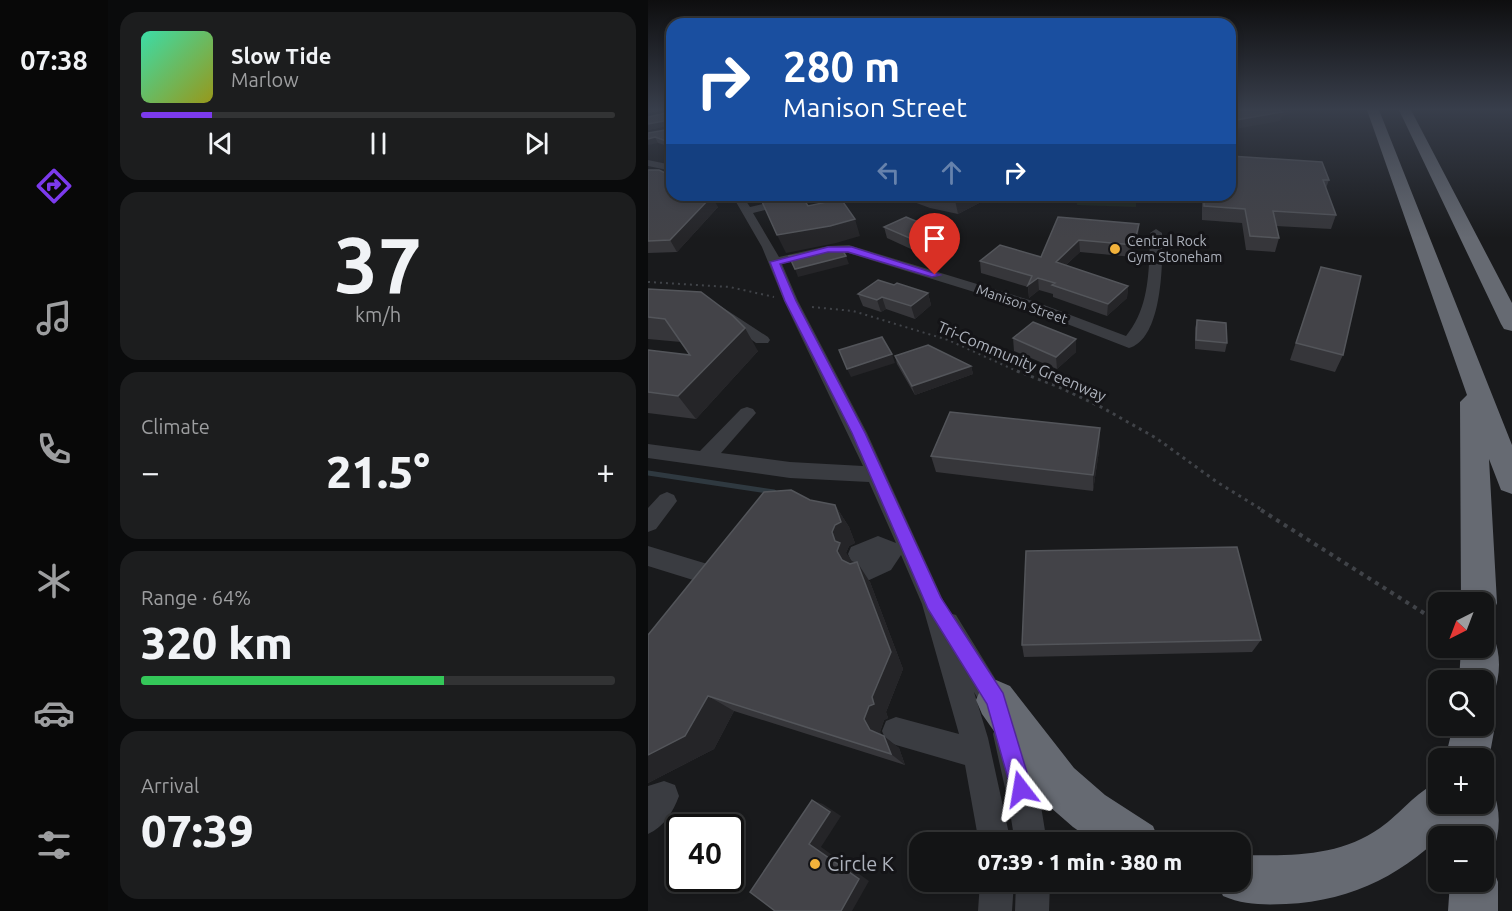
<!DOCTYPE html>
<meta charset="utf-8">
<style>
:root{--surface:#131415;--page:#1c1d1e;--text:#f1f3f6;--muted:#9d9ea0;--line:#323334;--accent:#7c3aed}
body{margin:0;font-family:Ubuntu,sans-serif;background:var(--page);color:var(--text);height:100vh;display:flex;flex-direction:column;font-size:22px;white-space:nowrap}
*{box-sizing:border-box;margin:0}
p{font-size:20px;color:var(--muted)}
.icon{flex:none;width:33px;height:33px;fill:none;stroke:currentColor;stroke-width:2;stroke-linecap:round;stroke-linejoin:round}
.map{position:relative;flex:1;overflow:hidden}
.drawer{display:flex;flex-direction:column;gap:12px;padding:12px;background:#0a0b0c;width:540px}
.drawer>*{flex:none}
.banner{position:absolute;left:18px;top:18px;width:570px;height:183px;border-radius:18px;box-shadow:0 3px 9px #0003,0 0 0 2px var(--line);background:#1a4fa0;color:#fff;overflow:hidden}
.needle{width:39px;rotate:222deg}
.buttons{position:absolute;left:780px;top:592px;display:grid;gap:12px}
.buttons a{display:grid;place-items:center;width:66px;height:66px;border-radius:12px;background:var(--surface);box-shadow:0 3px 9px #0003,0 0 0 2px var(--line);font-size:30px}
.speed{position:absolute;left:18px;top:814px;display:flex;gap:12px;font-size:30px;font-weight:700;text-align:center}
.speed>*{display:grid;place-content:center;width:78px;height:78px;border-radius:50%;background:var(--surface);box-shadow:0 3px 9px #0003,0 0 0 2px var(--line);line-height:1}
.speed .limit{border:3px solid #111;border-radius:9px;background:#fff;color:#111}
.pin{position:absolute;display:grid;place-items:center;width:51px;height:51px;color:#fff;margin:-62px -26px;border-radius:50% 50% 50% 0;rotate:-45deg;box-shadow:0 0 6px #0007}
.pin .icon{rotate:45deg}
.me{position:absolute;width:66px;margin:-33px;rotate:346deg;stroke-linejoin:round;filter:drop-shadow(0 0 4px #0008)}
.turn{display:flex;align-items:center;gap:21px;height:126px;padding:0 18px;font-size:27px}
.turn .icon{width:78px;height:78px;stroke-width:2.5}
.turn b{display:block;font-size:42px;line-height:51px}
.lanes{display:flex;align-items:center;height:57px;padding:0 18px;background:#0003;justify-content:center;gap:30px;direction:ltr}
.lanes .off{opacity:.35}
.big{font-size:45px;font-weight:800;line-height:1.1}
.drawer .card{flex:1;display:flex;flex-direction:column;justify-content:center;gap:9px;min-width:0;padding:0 21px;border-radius:18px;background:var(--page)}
.drawer .dial{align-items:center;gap:0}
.dial b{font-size:78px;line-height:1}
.song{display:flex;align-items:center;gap:18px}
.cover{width:72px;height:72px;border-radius:9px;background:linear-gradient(135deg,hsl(160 70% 55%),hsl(60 70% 35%))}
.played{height:6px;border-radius:3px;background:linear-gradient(90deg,var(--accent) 15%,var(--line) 15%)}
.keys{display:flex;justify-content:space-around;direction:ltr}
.heat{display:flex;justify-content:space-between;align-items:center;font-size:33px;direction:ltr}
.charge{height:9px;border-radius:4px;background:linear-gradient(90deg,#34c759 64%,var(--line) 0)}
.trip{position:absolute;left:261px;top:832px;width:342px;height:60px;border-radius:18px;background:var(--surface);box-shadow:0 3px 9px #0003,0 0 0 2px var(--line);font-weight:800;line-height:60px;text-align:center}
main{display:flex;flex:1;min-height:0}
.tab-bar{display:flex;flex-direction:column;width:108px;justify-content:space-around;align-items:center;background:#080808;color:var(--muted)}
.tab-bar .icon{width:42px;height:42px}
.tab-bar .on{color:var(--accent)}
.tab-bar b{font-size:27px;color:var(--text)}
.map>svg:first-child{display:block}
.green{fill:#1f2720}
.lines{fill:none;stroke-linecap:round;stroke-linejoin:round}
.stream{stroke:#2f3940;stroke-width:5}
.path-far2{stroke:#404348;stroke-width:2;stroke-dasharray:2 4;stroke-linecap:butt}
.path-far1{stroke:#404348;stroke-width:3;stroke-dasharray:3 4.5;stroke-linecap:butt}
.path{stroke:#404348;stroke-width:4;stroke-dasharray:4 5;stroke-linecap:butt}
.minor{fill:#3a3c41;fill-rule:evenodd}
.highway{fill:#666a72;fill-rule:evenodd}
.wall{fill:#36363a}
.shaded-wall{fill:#252528}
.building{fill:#434348;stroke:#53555a;stroke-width:1.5}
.route{fill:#7c3aed;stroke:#51269a;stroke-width:1.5}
.poi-dot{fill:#f2b23b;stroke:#141417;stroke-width:2}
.labels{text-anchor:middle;stroke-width:6;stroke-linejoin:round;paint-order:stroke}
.far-poi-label{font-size:14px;fill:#acb1bb;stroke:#141417;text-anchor:start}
.far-street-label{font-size:14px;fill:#acb1bb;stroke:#141417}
.street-label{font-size:16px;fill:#acb1bb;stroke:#141417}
.near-poi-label{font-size:20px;fill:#acb1bb;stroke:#141417;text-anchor:start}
</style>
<main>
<nav class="tab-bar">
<b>07:38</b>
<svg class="icon on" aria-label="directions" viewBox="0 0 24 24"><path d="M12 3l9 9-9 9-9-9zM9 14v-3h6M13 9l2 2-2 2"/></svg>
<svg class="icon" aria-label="music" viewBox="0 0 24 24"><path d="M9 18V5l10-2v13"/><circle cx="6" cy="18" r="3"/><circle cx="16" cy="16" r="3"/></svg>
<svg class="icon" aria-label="phone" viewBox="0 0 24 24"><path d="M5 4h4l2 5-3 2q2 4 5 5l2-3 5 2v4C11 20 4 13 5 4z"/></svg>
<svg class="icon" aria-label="climate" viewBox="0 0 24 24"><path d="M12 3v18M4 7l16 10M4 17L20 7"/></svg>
<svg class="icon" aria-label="car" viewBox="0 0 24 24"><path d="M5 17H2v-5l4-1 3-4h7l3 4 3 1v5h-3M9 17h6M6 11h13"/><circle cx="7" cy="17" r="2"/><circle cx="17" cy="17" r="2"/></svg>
<svg class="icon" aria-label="filters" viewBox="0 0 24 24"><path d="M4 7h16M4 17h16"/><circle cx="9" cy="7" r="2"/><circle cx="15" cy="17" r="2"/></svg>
</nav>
<section class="drawer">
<div class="card">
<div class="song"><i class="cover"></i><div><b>Slow Tide</b><p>Marlow</p></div></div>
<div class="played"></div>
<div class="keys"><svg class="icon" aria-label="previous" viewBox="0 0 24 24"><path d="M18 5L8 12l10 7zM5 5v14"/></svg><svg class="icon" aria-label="pause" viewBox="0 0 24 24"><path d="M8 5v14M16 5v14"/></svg><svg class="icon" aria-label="next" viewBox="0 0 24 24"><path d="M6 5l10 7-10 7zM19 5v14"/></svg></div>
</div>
<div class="card dial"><b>37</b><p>km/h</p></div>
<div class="card"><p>Climate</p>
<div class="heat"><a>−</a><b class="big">21.5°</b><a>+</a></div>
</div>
<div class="card"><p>Range · 64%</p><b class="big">320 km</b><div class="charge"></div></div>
<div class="card"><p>Arrival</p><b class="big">07:39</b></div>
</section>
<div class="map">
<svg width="864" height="911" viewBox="0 0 864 911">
<rect width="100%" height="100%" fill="#191a1c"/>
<path class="green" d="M430,195H488V207L429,205Z"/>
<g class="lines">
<path class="stream" d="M0,473L126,492"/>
<path class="path-far2" d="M0,282L82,287L126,297
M164,307L205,311L300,340L373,373"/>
<path class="path-far1" d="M369,371L411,387L455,408L508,438L569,482L616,511"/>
<path class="path" d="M613,510L790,622"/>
<path class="minor" d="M0,160L24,165V171L0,166Z
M84,195H94L102,207L154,195H173L172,197L105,213L131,257L180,246L201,245L388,302L478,336C502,307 501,269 502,233L508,229L514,233C515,260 515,339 481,348L378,308L200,253L180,254L134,264L150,301L219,433L301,613L308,615L364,706L360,716L350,720L340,716L326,692L340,738L363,843H331L317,765L248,745L238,741L234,731L238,721L248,717L311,734L274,604L253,555L243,570L217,582L209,578L205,571L209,563L203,561L200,554L203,547L230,536L248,543L221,482L142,478L0,458V444L52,451L93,409L99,407L105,409L108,413L73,453L142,462L215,466L136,301L114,247Z
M71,305L120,337L122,340L120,343H108L66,312L64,309Z
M19,492L26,495L29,501L8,529L0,532V508L12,495Z
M0,546L66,566L70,573L66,580L58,584L0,566Z
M359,720L369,724L373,734L393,806L399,843H367L361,806L345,734L349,724Z
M16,781L27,785L31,796C25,812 16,827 0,834V786Z
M332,882H366L364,911H330Z
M368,882H402L401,911H367Z"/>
<path class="highway" d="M719,110H731L864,445V494L853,490L841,459L849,603L844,615L836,618V603H813L812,402L819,395Z
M751,110H763L864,303V331L856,329L853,324Z
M836,631L845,635C853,654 853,675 845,695L836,699V681H811L813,648H836Z
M348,680L362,686L426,768L457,795L505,826L512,843H448L425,827L394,800L334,714L328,700L334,686Z
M836,709L841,711L847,726L841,759L836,771V759H797L805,726H836Z
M790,782V804H836V784L844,788C853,810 853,831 844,854L836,857V837H804V825C759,872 707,901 638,904C616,905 596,905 575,896L569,882H592V855C641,856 691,857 732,828C752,814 768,792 790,782Z
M836,861L843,865L850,882V911H800L802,882H836Z"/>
</g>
<path class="wall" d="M24,110V147L10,143L0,133L23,129V125L0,130V117L23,112Z
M582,156L681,180L678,188L688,215L683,229L628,226L631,238L627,252L598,250L594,223L554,220V195H582Z
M0,170L70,207L29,252L0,253Z
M247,195H334L335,201L310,214L282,208Z
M410,217L491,224L490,235L485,257L432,252L418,265L480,286L479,298L459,316L405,297V294L391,290L381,298L380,287L333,273L332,261L393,257Z
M236,227L304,236L306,247L290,256L281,252L276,255L239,238Z
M673,267L695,355L687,372L642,360Z
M246,285L280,293L283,305L267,319L238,309L233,312L215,306L210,294Z
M0,289L110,351L48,419L0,413V350L42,355L33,342L0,339Z
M549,320L579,343L577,352L547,349V328Z
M365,338L428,339V352L409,369L366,351Z
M247,356L323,366L325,374L267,395L249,364Z
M452,428V444L445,491L288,472L283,456Z
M162,500L187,505L201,527L207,543L201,546L198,553L205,563L222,582L255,669L238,712L240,718L236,720L232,732L233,735L251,748L257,765L86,711L66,749L0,783V635Z
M613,640L604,652L376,657L374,645Z"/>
<path class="shaded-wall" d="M0,110H20L0,113Z
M627,110H644L643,114L633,116L632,121L582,130V121Z
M21,120L24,125L0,130V124Z
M7,137L10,143L0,145V139Z
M306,195H334L335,201L310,214Z
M64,196L70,207L29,252L22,240Z
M207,219L212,236L188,243L138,253L129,235Z
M491,224L490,235L485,257L486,245Z
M304,236L306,247L290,256L287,244Z
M278,240L281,252L276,255L273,243Z
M431,240L432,252L408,274V262Z
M198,256L201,264L150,277L147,269Z
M390,278L391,290L381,298L380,285Z
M480,286L479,298L459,316L460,304Z
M280,293L283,305L267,319L263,306Z
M234,297L238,309L233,312L229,300Z
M97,328L110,351L48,419L30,396Z
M428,339V352L409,369L408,357Z
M244,354L247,363L203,377L199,369Z
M323,366L325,374L267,395L264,386Z
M452,428V444L445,491V475Z
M187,505L201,527L207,543L201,546L198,553L206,564L203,572L189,551L184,532Z
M209,562L222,582L255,669L238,712L240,718L236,720L232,732L237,743L222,730L216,719Z
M60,696L86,711L66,749L0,783V755Z
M236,736L251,748L257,765L243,754Z
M164,800L175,804L193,816L173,847L221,881L204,911H193L161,844Z"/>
<path class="building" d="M23,110L24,143L7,137L0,139V133L23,129V122L21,120L0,124V117L23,112Z
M582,110H631L634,112L582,121Z
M582,156L674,162L681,180H675L688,215L625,211L631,238L602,236L597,209L556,206V195H582Z
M0,170H11L24,176V195H62L64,196L22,240L0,241Z
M111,195H153L160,206L193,199L207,219L182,226L129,235Z
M258,217L304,236L287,244L278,240L273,243L236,227Z
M410,217L491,224L486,245L431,240L408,262L480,286L460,304L404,285L407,283L390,278L380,285L384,276L332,261L352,245L393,257Z
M193,248L198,256L147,269L141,256Z
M673,267L713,276L695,355L648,343Z
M230,280L246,285L249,283L280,293L263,306L234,297L229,300L210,294Z
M0,289L53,292L85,316L97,328L30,396L0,392V350L42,355L17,319L0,317Z
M549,320L578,323L579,343L548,340Z
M385,322L428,339L408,357L365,338Z
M234,337L244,354L199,369L191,350Z
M280,345L323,366L264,386L247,356Z
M302,412L452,428L445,475L283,456Z
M143,490L162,500L187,505L193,522L187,525L184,532L187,541L192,543L189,551L194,560L202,564L209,562L243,652L224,697L226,704L221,706L216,719L222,730L236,736L243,754L60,696L37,736L0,755V635L116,492Z
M589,547L613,640L374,645L378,551Z
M164,800L182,812L161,844L211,879L193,911H127L102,892Z"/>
<linearGradient id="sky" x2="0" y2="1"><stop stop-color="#0e0e0f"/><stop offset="0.46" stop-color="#383e4b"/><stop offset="1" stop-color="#383e4b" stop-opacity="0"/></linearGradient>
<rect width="864" height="238" fill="url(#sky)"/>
<path class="route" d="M180,247H204L292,275L284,277L200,252H180L132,264L148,301L217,433L293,598L355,693L384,789L381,796L373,799L366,796L363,789L339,704L280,609L204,433L137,301L122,262Z"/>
<g class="poi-dot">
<circle cx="467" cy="249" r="6"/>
<circle cx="167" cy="864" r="6"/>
</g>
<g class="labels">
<g class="far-poi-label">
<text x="479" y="246">Central Rock<tspan x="479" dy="16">Gym Stoneham</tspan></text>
</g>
<g class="far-street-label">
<text transform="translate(374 304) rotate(19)" y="5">Manison Street</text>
</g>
<g class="street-label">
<text transform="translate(374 361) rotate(23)" y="6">Tri-Community Greenway</text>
</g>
<g class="near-poi-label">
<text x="179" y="871">Circle K</text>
</g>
</g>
</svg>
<div class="buttons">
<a><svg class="needle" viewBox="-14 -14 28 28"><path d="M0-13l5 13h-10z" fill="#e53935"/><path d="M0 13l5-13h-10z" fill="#9d9ea0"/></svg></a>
<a><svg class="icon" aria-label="search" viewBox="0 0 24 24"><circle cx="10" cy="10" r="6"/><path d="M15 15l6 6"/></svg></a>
<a>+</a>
<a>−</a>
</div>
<div class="speed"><div class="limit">40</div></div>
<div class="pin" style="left:287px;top:275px;background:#d93025"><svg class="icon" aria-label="arrive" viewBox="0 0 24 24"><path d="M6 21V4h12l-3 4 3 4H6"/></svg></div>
<svg class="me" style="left:373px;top:789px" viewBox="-20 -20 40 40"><path d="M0-17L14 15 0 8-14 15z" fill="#7c3aed" stroke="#fff" stroke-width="4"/></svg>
<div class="trip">07:39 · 1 min · 380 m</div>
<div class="banner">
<div class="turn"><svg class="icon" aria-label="right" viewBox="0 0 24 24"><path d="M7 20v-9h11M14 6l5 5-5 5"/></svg><div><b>280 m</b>Manison Street</div></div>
<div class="lanes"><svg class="icon off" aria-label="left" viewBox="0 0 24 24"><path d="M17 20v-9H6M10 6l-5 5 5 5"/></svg><svg class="icon off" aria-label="ahead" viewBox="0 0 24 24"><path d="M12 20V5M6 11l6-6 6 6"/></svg><svg class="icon" aria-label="right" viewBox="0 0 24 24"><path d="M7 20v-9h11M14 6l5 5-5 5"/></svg></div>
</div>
</div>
</main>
